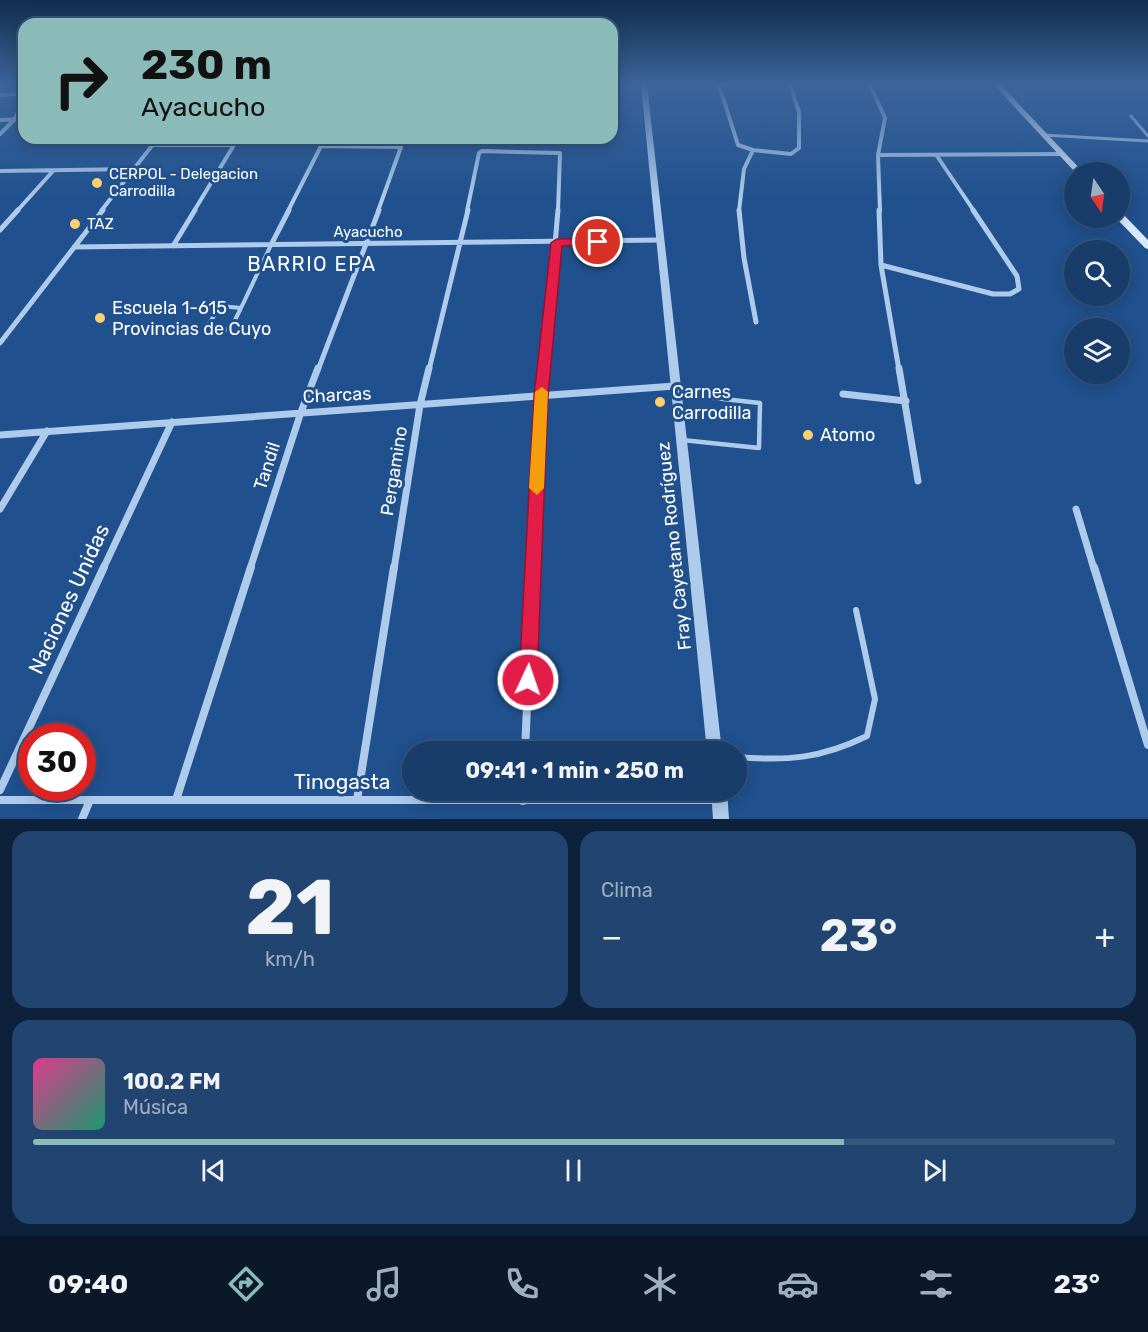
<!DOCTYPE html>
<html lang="es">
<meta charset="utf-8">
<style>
:root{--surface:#183d6a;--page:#214470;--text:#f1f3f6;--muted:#9faec1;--line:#36567e;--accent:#8bbbb9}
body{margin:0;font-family:Rubik,sans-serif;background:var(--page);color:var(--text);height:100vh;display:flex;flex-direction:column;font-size:22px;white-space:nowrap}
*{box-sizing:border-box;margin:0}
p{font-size:20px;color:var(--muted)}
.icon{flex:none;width:33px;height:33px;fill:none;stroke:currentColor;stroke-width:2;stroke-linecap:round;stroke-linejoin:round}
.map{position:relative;height:819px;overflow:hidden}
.sheet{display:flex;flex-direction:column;gap:12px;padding:12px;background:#0d223a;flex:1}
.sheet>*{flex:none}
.guide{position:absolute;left:18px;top:18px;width:600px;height:126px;border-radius:18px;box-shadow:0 3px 15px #0003,0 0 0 2px var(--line);background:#8bbbb9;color:#111;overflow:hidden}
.needle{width:39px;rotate:167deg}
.controls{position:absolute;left:1064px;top:162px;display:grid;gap:12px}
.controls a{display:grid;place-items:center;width:66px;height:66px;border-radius:50%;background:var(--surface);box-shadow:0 3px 15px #0003,0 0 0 2px var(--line);font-size:30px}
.speed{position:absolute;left:18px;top:723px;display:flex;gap:12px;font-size:30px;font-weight:700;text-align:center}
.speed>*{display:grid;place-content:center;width:78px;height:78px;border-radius:50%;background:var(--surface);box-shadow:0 3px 15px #0003,0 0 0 2px var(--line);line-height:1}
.speed .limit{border:9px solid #d22;background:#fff;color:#111}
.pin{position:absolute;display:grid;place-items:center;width:51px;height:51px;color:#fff;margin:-26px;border:3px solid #fff;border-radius:50%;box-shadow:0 2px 6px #0007}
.me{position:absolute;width:66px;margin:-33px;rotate:3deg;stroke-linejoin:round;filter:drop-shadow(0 0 4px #0008)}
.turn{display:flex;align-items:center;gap:21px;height:126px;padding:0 24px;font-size:27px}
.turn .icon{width:78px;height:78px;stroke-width:2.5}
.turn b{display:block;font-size:42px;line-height:51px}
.big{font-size:45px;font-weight:700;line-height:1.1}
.sheet .card{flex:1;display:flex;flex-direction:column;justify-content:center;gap:9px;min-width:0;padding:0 21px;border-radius:18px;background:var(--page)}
.sheet .dial{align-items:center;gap:0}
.dial b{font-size:78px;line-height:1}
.song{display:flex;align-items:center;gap:18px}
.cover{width:72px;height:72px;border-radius:9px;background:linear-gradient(135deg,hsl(330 70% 55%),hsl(160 70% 35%))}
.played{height:6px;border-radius:3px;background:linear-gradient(90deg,var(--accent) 75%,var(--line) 75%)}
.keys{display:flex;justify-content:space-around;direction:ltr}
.heat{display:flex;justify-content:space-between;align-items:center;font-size:33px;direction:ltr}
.sheet .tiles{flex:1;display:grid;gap:12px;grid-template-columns:1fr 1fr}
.card:last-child{grid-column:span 2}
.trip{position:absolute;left:402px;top:741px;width:345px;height:60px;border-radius:30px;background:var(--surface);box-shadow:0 3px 15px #0003,0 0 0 2px var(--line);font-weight:700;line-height:60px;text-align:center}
.tabs{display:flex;height:96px;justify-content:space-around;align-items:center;background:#0a182a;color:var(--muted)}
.tabs .icon{width:42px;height:42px}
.tabs .current{color:var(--accent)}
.tabs b{font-size:27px;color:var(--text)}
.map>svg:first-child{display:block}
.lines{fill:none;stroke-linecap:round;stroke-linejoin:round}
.service-far3{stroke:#afcbec;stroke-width:3}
.service-far2{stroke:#afcbec;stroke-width:4}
.service-far1{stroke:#afcbec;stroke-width:4.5}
.service{stroke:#afcbec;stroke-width:6}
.minor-far3{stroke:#afcbec;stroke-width:4}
.minor-far2{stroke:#afcbec;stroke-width:5}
.minor-far1{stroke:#afcbec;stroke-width:7}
.minor{stroke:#afcbec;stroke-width:8}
.tertiary{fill:#afcbec;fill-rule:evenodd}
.secondary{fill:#dbe8f9;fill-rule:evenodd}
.route{fill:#e11d48;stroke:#92132f;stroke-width:1.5}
.slow{fill:#f59e0b}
.poi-dot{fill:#f9d170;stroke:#20518e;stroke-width:2}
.labels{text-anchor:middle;stroke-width:6;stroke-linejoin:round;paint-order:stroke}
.far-poi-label{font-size:15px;fill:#fff;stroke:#20518e;text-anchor:start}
.far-street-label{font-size:15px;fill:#fff;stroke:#20518e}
.poi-label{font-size:18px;fill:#fff;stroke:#20518e;text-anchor:start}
.street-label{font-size:18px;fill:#fff;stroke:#20518e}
.neighbourhood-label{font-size:20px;letter-spacing:1.5px;fill:#fff;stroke:#20518e}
.near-street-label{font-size:21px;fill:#fff;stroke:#20518e}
</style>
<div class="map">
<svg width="1148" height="819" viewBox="0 0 1148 819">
<rect width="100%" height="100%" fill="#20518e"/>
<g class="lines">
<path class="service-far3" d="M1131,116L1148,136
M1044,135L1148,141"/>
<path class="service-far2" d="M220,306L241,308L231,328L216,333L207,327Z
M241,308L271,245"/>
<path class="service-far1" d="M678,394L760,403L759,448L682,440"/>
<path class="service" d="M736,757C787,761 820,759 867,736L875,699L856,610"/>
<path class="minor-far3" d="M719,85L738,145L753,150L791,154L799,148V112L790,85
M870,85L885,118L878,155L880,211
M0,95L24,94
M0,120L24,119
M0,134L14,120L24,102
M153,145H234
M878,155L1062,154
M937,156L974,211
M0,171L134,169
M17,211L53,171
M101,211L158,138
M194,211L234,145
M288,211L321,146L401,147L378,211
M467,211L479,153L482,151L560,153L558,211
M739,211L744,169L753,150"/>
<path class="minor-far2" d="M739,210L744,258L756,322
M879,210L881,265L899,370
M0,230L18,210
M271,245L289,210
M173,246L195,210
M74,247L661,240
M881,265L993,294H1010L1019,289L1017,276L973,210
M0,343L103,210
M318,370L379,210
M429,370L468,210
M544,370L558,210"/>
<path class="minor-far1" d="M899,368L918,481
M843,394L906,401
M0,435L675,386
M0,509L47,431
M1076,509L1094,569
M103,569L172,422
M250,569L301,412L318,368
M394,569L420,405L429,368
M533,569L544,368"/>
<path class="minor" d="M1094,567L1148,745
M525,752L533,567
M0,790L104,567
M523,790V801
M0,800H719
M176,800L251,567
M357,800L394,567
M82,819L90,800"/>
<path class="tertiary" d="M641,85H647L722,752H707Z
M711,790H727L729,819H713Z"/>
<path class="secondary" d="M994,85H1001L1083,172H1075Z
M1119,212L1122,213L1148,240V249L1145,248L1116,218H1119Z"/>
</g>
<linearGradient id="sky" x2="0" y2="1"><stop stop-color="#122d4e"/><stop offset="0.42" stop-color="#3c659b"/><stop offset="1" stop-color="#3c659b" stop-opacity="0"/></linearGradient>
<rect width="1148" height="200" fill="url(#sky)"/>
<path class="route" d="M598,238L602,239V244L562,246L548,396L537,680L535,687L528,689L522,687L519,680L534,396L551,243L557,239Z"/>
<path class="slow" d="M542,387L548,392L544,488L537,495L529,488L535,392Z"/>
<g class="poi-dot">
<circle cx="97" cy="183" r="6"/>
<circle cx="75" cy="224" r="6"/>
<circle cx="100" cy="318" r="6"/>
<circle cx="660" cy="402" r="6"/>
<circle cx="808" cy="435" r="6"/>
</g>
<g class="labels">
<g class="far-poi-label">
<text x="109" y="179">CERPOL - Delegacion<tspan x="109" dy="17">Carrodilla</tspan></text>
<text x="87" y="229">TAZ</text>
</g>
<g class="far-street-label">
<text x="368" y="237">Ayacucho</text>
</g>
<g class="poi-label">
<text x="112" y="314">Escuela 1-615<tspan x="112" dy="21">Provincias de Cuyo</tspan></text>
<text x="672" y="398">Carnes<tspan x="672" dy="21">Carrodilla</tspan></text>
<text x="820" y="441">Atomo</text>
</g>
<g class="street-label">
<text transform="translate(337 395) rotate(-3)" y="6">Charcas</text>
<text transform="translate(267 466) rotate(-72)" y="6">Tandil</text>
<text transform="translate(394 471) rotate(-81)" y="6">Pergamino</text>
<text transform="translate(674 546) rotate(-96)" y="6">Fray Cayetano Rodríguez</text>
</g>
<g class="neighbourhood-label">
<text x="312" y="271">BARRIO EPA</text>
</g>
<g class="near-street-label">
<text transform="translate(69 599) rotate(-65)" y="7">Naciones Unidas</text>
<text x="342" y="789">Tinogasta</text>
</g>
</g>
</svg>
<div class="controls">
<a><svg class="needle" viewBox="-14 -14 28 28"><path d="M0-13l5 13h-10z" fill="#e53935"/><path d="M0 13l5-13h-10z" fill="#9faec1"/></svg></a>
<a><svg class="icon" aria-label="search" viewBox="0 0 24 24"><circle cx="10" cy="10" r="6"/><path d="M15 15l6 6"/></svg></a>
<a><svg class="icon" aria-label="layers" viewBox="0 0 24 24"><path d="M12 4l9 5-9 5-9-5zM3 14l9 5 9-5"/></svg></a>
</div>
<div class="speed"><div class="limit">30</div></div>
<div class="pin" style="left:598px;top:242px;background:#d93025"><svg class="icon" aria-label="arrive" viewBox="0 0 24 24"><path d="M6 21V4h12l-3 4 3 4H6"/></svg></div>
<svg class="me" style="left:528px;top:680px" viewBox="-20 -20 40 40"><circle r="17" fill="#e11d48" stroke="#fff" stroke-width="3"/><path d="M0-11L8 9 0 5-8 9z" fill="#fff"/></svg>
<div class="trip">09:41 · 1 min · 250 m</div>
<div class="guide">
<div class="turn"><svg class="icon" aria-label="right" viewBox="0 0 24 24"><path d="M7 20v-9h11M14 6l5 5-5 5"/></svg><div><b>230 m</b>Ayacucho</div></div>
</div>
</div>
<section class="sheet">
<div class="tiles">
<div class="card dial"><b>21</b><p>km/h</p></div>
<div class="card"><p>Clima</p>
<div class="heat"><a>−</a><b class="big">23°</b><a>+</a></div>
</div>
<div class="card">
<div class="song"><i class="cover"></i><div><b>100.2 FM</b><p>Música</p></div></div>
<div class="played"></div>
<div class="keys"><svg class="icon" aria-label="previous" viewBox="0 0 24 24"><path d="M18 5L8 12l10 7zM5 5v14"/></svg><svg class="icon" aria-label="pause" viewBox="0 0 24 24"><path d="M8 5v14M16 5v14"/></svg><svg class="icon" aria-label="next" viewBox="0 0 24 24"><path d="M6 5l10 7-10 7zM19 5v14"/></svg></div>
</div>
</div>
</section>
<nav class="tabs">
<b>09:40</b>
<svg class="icon current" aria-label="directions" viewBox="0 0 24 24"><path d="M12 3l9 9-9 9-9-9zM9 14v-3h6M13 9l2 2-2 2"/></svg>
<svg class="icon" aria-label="music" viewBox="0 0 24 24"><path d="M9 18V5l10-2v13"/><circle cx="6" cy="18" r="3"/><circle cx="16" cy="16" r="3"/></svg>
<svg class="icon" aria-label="phone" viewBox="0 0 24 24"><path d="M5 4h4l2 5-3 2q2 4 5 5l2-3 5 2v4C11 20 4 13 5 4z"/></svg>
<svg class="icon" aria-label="climate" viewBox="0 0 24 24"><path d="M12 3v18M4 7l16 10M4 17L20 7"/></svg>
<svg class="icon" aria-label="car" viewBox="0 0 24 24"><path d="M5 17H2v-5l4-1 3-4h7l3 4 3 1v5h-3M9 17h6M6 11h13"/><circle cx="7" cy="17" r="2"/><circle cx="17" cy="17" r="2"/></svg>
<svg class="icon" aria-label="filters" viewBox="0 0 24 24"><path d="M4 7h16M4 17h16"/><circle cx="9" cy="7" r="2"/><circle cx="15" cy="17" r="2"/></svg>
<b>23°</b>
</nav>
